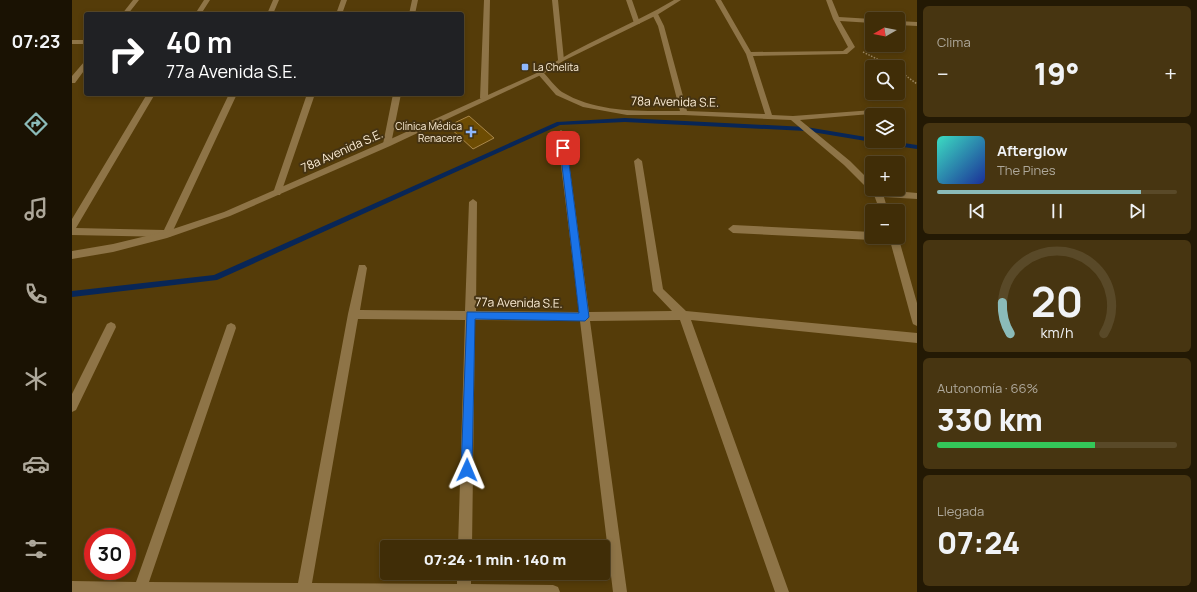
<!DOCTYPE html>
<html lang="es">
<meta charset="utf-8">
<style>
:root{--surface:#402d07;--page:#473511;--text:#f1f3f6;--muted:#aea89b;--line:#594928;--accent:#8bbbb9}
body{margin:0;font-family:Manrope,sans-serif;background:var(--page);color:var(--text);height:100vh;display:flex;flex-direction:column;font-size:15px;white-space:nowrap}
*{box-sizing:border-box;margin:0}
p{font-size:13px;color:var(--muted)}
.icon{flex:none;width:22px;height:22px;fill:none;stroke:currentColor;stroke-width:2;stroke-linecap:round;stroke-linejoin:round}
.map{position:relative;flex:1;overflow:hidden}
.sheet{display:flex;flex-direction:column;gap:6px;padding:6px;background:#231904;width:280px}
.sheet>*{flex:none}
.top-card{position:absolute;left:12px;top:12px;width:380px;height:84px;border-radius:4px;box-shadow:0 2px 6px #0003,0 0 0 1px var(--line);background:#202124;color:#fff;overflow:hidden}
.needle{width:26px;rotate:261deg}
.buttons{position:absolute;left:793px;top:12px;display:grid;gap:8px}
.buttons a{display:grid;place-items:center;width:40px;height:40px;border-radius:4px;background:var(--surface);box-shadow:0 2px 6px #0003,0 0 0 1px var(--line);font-size:20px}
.speed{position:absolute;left:12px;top:528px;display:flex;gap:8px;font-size:20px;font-weight:700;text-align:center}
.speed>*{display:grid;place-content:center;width:52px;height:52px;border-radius:50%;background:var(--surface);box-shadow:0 2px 6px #0003,0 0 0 1px var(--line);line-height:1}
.speed .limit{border:6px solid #d22;background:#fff;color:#111}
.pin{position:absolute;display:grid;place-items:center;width:34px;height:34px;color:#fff;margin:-17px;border-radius:8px;box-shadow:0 2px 6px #0006}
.me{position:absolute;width:44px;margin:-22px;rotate:1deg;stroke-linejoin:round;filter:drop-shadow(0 0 3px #0008)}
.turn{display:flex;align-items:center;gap:14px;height:84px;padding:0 16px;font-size:18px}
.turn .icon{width:52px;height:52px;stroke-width:2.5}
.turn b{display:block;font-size:28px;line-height:34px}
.big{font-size:30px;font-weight:800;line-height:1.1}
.sheet .widget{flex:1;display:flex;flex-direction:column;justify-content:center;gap:6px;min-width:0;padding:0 14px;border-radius:6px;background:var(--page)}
.sheet .dial{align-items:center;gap:0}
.dial svg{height:104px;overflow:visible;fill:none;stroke:var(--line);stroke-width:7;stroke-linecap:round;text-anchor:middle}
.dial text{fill:var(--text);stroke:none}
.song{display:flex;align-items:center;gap:12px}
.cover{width:48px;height:48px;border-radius:6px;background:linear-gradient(135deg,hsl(170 70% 55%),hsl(230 70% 35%))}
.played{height:4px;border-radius:2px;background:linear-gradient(90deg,var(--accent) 85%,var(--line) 85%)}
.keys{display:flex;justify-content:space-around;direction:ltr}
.heat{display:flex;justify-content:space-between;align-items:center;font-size:22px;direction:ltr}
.charge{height:6px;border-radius:3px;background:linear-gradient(90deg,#34c759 66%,var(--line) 0)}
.trip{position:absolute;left:308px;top:540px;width:230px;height:40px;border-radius:4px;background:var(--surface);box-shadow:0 2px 6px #0003,0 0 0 1px var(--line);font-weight:800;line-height:40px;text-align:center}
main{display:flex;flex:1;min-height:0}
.dock{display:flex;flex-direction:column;width:72px;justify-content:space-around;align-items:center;background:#1a1203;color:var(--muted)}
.dock .icon{width:28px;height:28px}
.dock .on{color:var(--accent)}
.dock b{font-size:18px;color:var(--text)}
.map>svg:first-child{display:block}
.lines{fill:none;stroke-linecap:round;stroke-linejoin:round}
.stream{fill:#082657;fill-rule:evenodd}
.building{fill:#6d4c03;stroke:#aa874a}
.path{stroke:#9d8860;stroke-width:1.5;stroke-dasharray:1.5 1.5;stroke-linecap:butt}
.minor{fill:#8e7447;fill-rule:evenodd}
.tertiary{fill:#8e7447;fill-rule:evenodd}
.route{fill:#1a73e8;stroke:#114b97}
.poi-dot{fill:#8fb8fd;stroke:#453312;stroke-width:1.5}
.labels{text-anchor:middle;stroke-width:4;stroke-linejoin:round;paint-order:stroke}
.far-poi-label{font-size:10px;fill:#feefd7;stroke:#453312;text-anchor:start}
.street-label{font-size:12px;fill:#feefd7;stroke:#453312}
</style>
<main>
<nav class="dock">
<b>07:23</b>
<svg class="icon on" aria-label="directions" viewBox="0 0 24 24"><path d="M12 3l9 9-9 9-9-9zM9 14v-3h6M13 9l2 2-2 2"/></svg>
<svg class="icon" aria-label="music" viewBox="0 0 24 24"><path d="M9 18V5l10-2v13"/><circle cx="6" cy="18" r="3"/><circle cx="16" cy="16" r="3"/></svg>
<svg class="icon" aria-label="phone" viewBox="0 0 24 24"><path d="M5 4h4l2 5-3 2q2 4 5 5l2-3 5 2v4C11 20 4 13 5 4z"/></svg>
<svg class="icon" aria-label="climate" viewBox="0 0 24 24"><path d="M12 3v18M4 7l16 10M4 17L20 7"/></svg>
<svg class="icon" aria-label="car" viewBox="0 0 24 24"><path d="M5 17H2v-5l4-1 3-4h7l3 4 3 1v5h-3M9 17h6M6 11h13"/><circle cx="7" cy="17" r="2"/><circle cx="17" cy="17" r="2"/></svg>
<svg class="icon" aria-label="filters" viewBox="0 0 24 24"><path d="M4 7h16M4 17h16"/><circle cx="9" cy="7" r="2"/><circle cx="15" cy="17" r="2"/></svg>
</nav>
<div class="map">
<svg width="845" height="592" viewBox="0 0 845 592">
<rect width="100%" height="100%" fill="#553c09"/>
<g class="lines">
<path class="stream" d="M553,118L734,127L800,138V141H802L800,142L734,131L553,122L488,125L145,280L0,297V291L142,275L485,122Z
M802,141H818L845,145V149L805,143Z"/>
</g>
<path class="building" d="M397,116L422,138L401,149L376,126Z"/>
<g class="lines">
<path class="path" d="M791,52L821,67
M826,70L845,84"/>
<path class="minor" d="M61,0H67L56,14H50Z
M132,0H138L129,14H123Z
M201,0H207L201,14H195Z
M269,0H275L270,14H264Z
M340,0H346L343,14H337Z
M412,0H418L416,98L412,100L408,98Z
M480,0H486L492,60L489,62L486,60Z
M554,0H560L568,23L567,24L562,23Z
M643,0H649L679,52L771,51L776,47L761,19L754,0H760L767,17L800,19V23L768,21L783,47L775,54L681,56L700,115L721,116L801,110V114H798L728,120L778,161L800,183V189L845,193V199L812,197L816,211H808L802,195L772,165L719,120L612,115H555L511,107L484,95L465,73L471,72C477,78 483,87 490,92C525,113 569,111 608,111L586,26L580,14L583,12L586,14L592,26L615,111L693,114L674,54Z
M826,21L845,22V26L826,25Z
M0,40H14V44H0Z
M14,61V68L3,83H0V76L12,62Z
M75,94H83L4,228L92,230L157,94H165L98,237L0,235V219Z
M235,94H243L209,193L208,195H202L201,193Z
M321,94H329L319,144L315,147L311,144Z
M489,130L493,133L517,312L600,311L581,291L562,161L566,158L570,161L591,289L614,311L845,333V343L619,320L717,592H703L608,320L518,321L555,592H541L508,321L403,320L400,547H386L393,320L286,319L240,583L385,584V573H399V584L481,585L486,587L488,592H0V581L64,582L154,328L155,325L159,323L163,325L164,328L77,582L226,583L276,314L287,265H293L295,268L288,310L393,311L397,202L401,199L405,202L404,311L507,312L485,133Z
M661,225L800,232V237H804L800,240L661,233L656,229Z
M826,236L845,303V326L841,324L840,321L817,237Z
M39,322L43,324L44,327L4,410L0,412V394L35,324Z"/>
<path class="tertiary" d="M602,0H609L585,15L491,61L471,74L318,146L158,216L95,238L41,252L0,259V251L41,244L95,231L152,212L312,142L467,72C509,44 558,26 602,0Z"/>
</g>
<path class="route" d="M491,146L495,148L517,317L513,321L403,319L400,470L399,474L395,475L391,474L389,470L395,312L507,313L488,148Z"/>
<g class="poi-dot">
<rect x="449" y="63" width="8" height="8" rx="2"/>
<path d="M397 126h4v4h4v4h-4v4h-4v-4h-4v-4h4z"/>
</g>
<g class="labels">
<g class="far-poi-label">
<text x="461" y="71">La Chelita</text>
<text x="390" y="130" text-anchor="end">Clínica Médica<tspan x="390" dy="12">Renacere</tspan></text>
</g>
<g class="street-label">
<text transform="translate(603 102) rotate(1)" y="4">78a Avenida S.E.</text>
<text transform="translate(270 151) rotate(-24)" y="4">78a Avenida S.E.</text>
<text transform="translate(447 303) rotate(1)" y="4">77a Avenida S.E.</text>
</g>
</g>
</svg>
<div class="buttons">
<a><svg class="needle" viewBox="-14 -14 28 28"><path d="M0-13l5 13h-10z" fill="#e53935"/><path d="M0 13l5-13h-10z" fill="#aea89b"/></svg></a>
<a><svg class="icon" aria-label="search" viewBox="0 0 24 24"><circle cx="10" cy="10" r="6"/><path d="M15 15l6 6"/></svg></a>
<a><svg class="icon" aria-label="layers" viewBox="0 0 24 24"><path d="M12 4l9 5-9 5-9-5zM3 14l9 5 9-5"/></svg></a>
<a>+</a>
<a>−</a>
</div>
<div class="speed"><div class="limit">30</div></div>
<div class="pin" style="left:491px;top:148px;background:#d93025"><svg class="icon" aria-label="arrive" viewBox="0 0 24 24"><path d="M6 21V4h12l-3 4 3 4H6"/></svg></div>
<svg class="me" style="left:395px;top:470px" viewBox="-20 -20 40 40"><path d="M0-17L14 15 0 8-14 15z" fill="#1a73e8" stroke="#fff" stroke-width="4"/></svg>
<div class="trip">07:24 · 1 min · 140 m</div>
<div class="top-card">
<div class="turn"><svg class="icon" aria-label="right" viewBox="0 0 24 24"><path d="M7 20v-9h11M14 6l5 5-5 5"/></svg><div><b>40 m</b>77a Avenida S.E.</div></div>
</div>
</div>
<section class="sheet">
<div class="widget"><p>Clima</p>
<div class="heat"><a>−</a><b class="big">19°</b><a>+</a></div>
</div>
<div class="widget">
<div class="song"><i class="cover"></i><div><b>Afterglow</b><p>The Pines</p></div></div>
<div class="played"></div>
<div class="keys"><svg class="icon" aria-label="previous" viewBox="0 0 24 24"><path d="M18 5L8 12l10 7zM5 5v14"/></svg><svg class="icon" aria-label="pause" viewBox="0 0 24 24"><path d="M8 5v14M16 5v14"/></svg><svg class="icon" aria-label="next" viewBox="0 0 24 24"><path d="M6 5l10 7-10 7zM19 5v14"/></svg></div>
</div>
<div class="widget dial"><svg viewBox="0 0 100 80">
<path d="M14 69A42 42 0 1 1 86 69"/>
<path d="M14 69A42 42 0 0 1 8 45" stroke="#8bbbb9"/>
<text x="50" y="56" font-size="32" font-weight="700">20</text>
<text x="50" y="72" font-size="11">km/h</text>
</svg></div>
<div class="widget"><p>Autonomía · 66%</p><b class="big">330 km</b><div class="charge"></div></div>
<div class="widget"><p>Llegada</p><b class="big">07:24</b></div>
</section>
</main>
